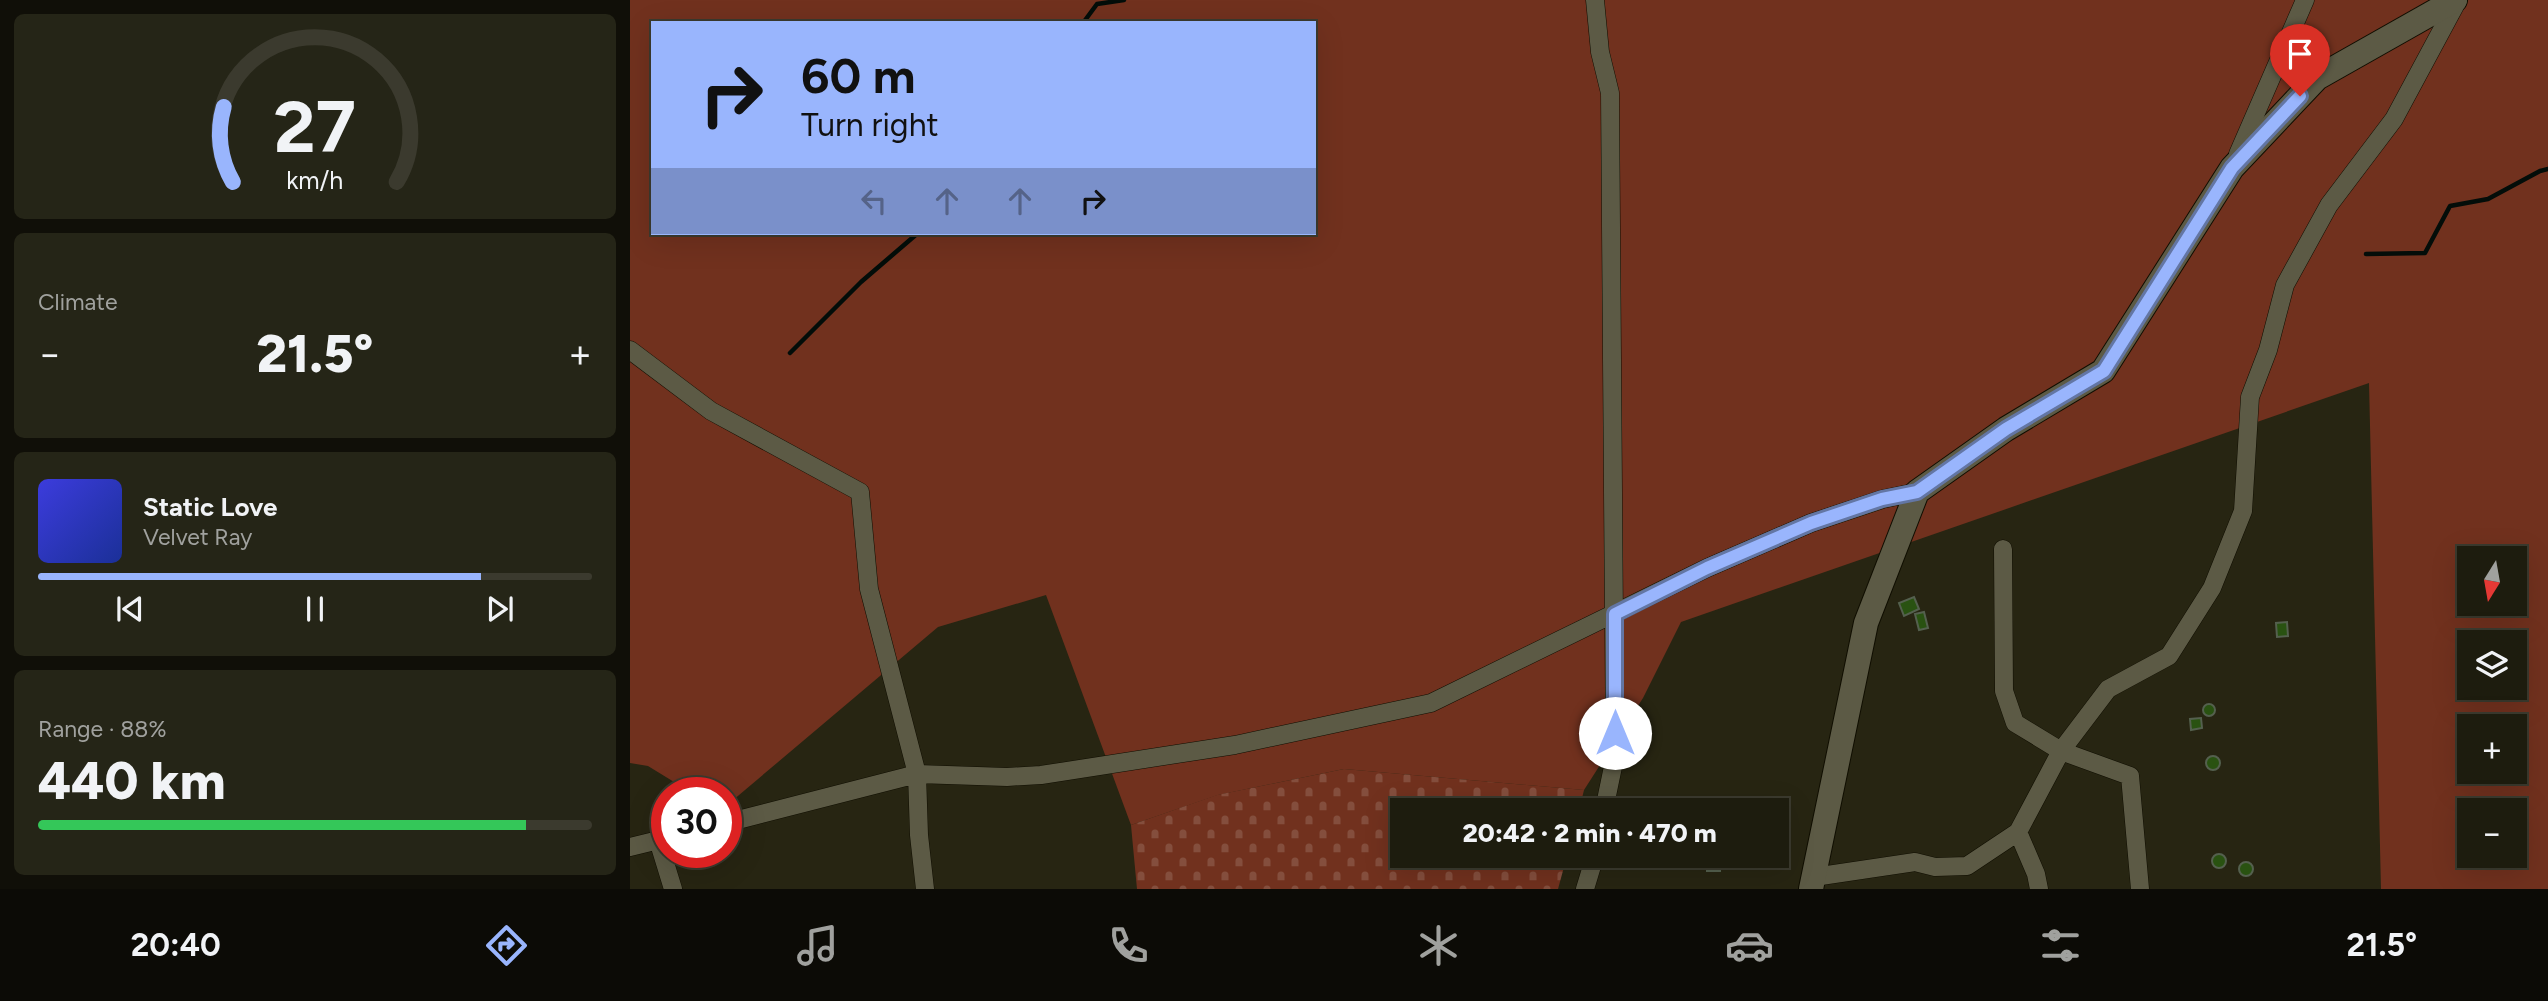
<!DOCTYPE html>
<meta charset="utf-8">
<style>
:root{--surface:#1d1c0e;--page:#252517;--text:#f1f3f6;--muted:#a0a19e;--line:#3b3a2e;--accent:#99b5fd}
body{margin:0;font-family:Figtree,sans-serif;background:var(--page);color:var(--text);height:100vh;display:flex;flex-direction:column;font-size:26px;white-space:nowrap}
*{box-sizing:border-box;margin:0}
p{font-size:23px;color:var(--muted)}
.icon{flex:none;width:38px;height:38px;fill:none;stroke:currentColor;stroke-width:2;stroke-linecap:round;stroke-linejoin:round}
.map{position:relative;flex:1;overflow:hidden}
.side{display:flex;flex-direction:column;gap:14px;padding:14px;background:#100f08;width:630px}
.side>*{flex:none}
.top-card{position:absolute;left:21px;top:21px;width:665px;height:214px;border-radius:0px;box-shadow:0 7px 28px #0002,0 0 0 2px var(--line);background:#99b5fd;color:#111;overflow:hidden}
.needle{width:46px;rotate:191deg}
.controls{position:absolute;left:1827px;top:546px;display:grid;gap:14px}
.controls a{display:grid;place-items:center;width:70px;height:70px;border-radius:0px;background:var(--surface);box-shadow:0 7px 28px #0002,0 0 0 2px var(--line);font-size:35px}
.speed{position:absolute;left:21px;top:777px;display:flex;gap:14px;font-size:35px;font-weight:700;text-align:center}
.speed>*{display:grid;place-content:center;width:91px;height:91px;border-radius:50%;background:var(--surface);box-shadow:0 7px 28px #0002,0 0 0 2px var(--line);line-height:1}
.speed .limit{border:10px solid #d22;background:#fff;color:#111}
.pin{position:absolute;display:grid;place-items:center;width:60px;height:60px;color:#fff;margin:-72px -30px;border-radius:50% 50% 50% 0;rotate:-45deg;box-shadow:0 0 7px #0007}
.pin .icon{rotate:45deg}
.me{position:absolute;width:77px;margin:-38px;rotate:0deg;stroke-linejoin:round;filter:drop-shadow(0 0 5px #0008)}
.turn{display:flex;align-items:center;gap:24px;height:147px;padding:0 35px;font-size:32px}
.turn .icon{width:91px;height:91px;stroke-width:2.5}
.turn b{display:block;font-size:49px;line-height:60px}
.lanes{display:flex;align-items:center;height:66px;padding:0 35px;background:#0003;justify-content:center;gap:35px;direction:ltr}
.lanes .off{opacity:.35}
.big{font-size:52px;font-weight:800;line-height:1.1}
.side .widget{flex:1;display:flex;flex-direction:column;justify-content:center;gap:10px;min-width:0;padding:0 24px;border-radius:10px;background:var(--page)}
.side .dial{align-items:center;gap:0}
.dial svg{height:182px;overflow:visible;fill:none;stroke:var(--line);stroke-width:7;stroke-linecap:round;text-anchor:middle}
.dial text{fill:var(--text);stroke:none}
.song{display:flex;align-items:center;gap:21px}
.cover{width:84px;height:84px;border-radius:10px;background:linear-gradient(135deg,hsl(240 70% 55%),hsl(230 70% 35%))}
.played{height:7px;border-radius:4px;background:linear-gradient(90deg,var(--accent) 80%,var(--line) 80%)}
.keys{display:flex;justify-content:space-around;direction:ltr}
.heat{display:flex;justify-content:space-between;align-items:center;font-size:38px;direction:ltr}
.charge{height:10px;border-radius:5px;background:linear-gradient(90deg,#34c759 88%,var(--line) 0)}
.trip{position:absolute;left:760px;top:798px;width:399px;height:70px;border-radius:0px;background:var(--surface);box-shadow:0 7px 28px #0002,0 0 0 2px var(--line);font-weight:800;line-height:70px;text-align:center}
.menu{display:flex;height:112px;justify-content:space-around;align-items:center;background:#0c0b06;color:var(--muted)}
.menu .icon{width:49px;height:49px}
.menu .active{color:var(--accent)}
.menu b{font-size:32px;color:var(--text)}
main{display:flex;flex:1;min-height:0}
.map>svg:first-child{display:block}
.grass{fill:#71311e;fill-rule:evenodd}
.cemetery{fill:url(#cemetery-stones)}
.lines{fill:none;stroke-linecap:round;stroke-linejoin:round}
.stream{stroke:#030d09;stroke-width:4.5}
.building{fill:#295211;stroke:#54604e;stroke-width:2}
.minor-casing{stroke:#100e00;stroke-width:19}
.secondary-casing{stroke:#100e00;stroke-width:26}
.minor{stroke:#5c5a45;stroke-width:18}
.secondary{stroke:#5c5a45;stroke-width:24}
.route-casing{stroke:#6376a4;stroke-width:18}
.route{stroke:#99b5fd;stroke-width:12}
</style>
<main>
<section class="side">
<div class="widget dial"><svg viewBox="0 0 100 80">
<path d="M14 69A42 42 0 1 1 86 69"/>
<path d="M14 69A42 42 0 0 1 10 36" stroke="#99b5fd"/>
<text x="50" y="56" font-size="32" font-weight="700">27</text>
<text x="50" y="72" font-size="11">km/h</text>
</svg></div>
<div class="widget"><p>Climate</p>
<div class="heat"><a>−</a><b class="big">21.5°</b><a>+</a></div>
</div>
<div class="widget">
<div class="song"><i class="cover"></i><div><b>Static Love</b><p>Velvet Ray</p></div></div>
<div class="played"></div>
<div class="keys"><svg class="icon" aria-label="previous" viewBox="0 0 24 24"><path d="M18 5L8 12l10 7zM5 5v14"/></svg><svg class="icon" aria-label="pause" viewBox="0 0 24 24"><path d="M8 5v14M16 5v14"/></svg><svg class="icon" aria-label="next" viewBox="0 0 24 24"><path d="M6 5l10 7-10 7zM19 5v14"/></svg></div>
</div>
<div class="widget"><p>Range · 88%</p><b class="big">440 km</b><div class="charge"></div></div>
</section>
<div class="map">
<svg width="1918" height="889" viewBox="0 0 1918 889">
<defs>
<pattern id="cemetery-stones" width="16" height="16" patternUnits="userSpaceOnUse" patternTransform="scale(1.75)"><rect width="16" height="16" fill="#71311e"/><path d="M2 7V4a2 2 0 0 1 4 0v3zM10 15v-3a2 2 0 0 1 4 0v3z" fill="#844e3d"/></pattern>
</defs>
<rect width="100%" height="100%" fill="#272512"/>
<path class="grass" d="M0,0H1918V889H1751L1739,383L1051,622L1013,698L954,790L714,769L588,795L501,825L416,595L308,627L96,806V793H62L18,766L0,763ZM23,23H684V233H23ZM1839,558H1885V604H1839ZM1839,642H1885V688H1839ZM1839,726H1885V772H1839ZM1839,810H1885V856H1839Z"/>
<path class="cemetery" d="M714,769L954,790L949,810H772V856H937L928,889H507L501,825L587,795Z"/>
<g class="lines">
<path class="stream" d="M453,23L467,4L494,0
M1736,254L1795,253L1820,206L1858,199L1910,171L1918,169
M160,353L231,282L288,233"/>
</g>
<path class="building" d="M1284,597L1289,609L1274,616L1269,603Z
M1294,612L1298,628L1289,630L1285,614Z
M1657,622L1658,636L1647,637L1646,623Z
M1573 710a6 6 0 1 1 12 0a6 6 0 1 1-12 0Z
M1571,718L1572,728L1561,730L1560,719Z
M1576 763a7 7 0 1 1 14 0a7 7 0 1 1-14 0Z
M1582 861a7 7 0 1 1 14 0a7 7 0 1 1-14 0Z
M1077,856H1090V871H1077Z
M1609 869a7 7 0 1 1 14 0a7 7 0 1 1-14 0Z"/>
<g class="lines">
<g class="minor-casing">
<path id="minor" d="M965,0L970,52L980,93L985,757L974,810
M1608,154L1675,0
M0,350L81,411L230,492L239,589L287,774L289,835L295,889
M1373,549L1374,691L1385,723L1431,751L1500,776L1510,889
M96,823L287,774L377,777L411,775L605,745L801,703L1077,568L1181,523L1253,499L1287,492
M1388,832L1406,874L1409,889
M28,840L43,889
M0,847L37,838
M1184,877L1285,862L1305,867L1337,866L1388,832L1431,751L1478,689L1539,656L1582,588L1613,511L1620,397L1638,350L1655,285L1699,205L1764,119L1828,0
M955,889L965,856"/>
</g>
<g class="secondary-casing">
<path id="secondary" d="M1181,889L1236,623L1287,492L1376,429L1473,371L1602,168L1687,78L1825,0"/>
</g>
<use href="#minor" class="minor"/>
<use href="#secondary" class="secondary"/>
</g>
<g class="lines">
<g class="route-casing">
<path id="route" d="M985,733V614L1077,568L1181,523L1252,499L1287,492L1376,429L1474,371L1602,168L1670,96"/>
</g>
<use href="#route" class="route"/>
</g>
</svg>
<div class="controls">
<a><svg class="needle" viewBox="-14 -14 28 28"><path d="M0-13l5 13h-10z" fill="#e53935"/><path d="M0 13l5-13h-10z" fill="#a0a19e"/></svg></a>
<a><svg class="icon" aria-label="layers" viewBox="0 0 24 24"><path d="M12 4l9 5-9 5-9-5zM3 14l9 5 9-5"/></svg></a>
<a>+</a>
<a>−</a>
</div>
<div class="speed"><div class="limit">30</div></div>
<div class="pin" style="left:1670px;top:96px;background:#d93025"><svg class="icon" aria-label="arrive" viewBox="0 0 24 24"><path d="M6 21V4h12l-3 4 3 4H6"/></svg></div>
<svg class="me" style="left:985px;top:733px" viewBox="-20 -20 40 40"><circle r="19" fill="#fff"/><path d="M0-13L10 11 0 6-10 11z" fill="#99b5fd"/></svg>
<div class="trip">20:42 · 2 min · 470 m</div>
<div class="top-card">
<div class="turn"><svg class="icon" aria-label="right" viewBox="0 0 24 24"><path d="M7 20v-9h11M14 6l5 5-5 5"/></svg><div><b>60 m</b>Turn right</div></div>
<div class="lanes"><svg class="icon off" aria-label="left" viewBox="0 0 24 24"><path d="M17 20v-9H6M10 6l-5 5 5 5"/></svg><svg class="icon off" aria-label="ahead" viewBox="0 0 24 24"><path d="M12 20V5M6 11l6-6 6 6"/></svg><svg class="icon off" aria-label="ahead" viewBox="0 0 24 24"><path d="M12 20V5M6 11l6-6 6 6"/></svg><svg class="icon" aria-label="right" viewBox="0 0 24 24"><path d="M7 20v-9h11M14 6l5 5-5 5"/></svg></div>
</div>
</div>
</main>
<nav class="menu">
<b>20:40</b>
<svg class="icon active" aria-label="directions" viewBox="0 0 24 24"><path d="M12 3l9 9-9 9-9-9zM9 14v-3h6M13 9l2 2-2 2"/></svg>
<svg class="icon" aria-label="music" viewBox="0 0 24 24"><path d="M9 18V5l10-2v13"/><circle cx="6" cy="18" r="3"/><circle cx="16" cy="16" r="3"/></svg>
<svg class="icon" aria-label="phone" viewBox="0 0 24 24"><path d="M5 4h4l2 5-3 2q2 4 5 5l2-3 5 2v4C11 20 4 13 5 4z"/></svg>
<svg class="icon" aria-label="climate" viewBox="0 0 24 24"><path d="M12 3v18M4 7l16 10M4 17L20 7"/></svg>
<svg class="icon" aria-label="car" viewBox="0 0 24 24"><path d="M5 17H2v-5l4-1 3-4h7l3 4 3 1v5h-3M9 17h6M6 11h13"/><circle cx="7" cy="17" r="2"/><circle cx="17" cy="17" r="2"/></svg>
<svg class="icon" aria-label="filters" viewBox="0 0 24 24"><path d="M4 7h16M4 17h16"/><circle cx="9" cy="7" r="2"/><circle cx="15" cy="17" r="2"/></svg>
<b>21.5°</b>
</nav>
